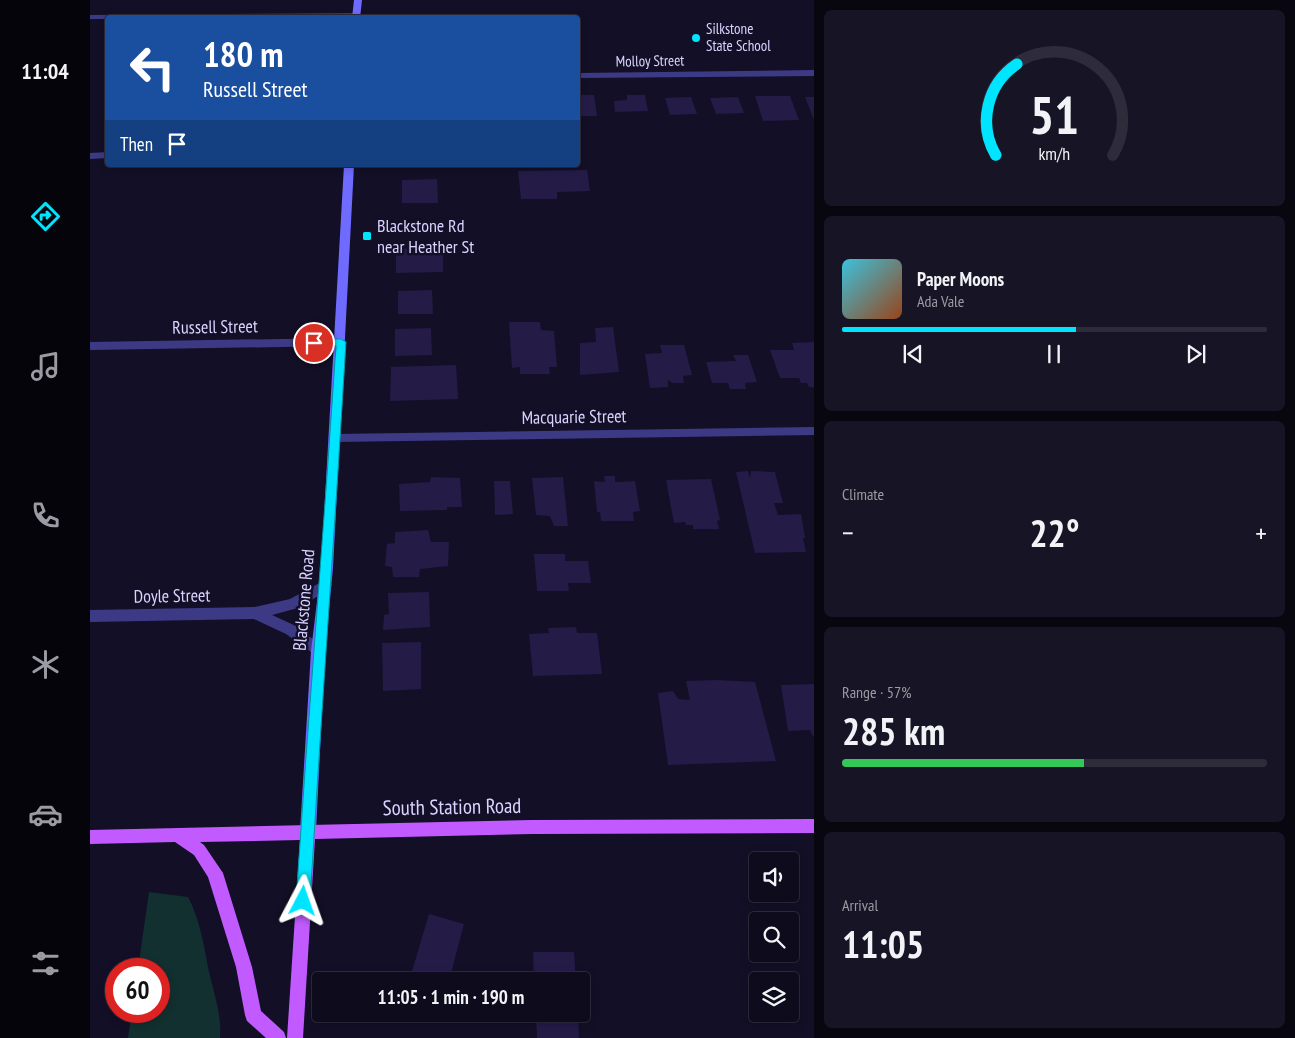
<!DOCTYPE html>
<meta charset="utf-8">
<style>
:root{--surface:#0e0b1c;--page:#171425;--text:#f1f3f6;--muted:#9b9ba3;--line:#2e2b3b;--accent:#00e5ff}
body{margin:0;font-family:"PT Sans Narrow",sans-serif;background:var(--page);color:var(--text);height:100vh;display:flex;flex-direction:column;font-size:19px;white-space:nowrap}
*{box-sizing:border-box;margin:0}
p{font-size:16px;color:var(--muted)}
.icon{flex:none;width:28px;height:28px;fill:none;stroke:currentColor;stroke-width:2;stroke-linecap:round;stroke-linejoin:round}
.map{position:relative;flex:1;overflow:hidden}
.side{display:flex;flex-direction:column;gap:10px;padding:10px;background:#08060f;width:481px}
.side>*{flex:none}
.hud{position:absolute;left:15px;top:15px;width:475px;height:152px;border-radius:5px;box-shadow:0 2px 8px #0003,0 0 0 1px var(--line);background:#1a4fa0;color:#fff;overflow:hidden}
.tools{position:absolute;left:659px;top:852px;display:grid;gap:10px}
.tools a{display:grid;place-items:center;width:50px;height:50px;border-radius:5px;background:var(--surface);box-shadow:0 2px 8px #0003,0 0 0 1px var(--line);font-size:25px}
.speed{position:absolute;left:15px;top:958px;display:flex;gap:10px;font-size:25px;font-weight:700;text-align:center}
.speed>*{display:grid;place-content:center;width:65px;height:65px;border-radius:50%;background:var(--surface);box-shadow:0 2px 8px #0003,0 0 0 1px var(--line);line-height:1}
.speed .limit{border:8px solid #d22;background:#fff;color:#111}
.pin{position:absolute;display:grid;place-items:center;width:42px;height:42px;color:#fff;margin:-21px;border:2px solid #fff;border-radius:50%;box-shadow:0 1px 5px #0007}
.me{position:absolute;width:55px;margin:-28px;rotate:4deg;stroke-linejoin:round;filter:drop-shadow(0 0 4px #0008)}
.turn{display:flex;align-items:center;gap:18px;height:105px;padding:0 15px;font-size:22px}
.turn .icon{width:65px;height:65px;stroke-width:2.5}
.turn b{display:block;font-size:35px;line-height:42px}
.then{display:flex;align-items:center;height:48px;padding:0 15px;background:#0003;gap:10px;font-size:19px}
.big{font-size:38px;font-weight:700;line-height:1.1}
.side .card{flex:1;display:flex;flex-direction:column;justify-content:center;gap:8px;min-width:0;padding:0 18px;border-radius:8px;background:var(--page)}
.side .dial{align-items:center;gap:0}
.dial svg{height:130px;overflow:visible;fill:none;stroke:var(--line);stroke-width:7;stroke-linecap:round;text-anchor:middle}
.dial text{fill:var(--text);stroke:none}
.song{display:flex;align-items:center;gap:15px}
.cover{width:60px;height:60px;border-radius:8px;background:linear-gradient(135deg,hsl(190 70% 55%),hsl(20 70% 35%))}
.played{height:5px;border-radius:2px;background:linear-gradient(90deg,var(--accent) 55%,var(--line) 55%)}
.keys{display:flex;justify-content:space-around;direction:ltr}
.heat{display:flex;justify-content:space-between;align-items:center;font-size:28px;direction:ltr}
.charge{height:8px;border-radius:4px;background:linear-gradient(90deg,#34c759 57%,var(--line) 0)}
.trip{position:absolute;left:222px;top:972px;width:278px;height:50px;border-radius:5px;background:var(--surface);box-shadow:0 2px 8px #0003,0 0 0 1px var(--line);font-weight:700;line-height:50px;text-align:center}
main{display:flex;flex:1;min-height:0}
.dock{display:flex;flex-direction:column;width:90px;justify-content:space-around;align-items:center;background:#06040b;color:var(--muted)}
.dock .icon{width:35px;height:35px}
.dock .on{color:var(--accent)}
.dock b{font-size:22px;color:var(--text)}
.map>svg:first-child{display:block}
.green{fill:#12302f}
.building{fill:#241b47}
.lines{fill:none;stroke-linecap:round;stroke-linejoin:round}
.minor{fill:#3d3a85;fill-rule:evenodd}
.secondary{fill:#6f6bff;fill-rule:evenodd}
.primary{fill:#c25bff;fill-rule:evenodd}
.route{fill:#00e5ff;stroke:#0095a6}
.poi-dot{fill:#00e5ff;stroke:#130f26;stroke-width:2}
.labels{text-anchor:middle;stroke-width:5;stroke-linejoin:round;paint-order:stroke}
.far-poi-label{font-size:15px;fill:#d9d4ff;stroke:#130f26;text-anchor:start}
.far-street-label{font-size:15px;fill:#d9d4ff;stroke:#130f26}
.poi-label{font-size:18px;fill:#d9d4ff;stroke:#130f26;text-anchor:start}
.street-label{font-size:18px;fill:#d9d4ff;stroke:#130f26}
.near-street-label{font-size:21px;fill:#d9d4ff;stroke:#130f26}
</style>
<main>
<nav class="dock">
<b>11:04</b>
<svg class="icon on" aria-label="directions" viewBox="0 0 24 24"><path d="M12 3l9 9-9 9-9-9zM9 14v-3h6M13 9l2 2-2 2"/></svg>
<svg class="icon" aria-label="music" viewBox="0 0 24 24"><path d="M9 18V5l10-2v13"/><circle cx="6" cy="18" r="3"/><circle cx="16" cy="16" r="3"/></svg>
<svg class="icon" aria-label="phone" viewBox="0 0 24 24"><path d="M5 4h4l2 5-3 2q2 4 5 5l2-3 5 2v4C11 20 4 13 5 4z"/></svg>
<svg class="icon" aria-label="climate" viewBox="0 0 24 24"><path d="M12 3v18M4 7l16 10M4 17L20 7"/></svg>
<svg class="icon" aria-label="car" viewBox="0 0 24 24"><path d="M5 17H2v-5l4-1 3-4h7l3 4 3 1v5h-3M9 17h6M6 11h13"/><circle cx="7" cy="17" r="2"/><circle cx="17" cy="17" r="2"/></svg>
<svg class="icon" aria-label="filters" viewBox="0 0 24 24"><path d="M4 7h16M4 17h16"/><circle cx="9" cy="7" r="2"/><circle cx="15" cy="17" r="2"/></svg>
</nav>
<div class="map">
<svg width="724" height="1038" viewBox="0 0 724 1038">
<rect width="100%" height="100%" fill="#130f26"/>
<path class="green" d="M59,892L98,897C110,919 114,947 119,972C124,993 132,1016 130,1038H38L42,1011H69V969H48Z"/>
<path class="building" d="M488,95H504L507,116H488Z
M537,95H555L558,111L525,112L524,101L537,100Z
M665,96H700L709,120L673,121Z
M601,97L607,114L580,115L575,98Z
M648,97L654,113L626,114L620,98Z
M715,97H724V120Z
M497,170L500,191L467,192V199H431L428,171Z
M347,179L348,203H312V180Z
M353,248V272L306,273V249Z
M342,290L343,314H308V291Z
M419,322H450L451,330L464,331L467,367H459L460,374H430V367L422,368Z
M523,327L529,372L490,375V343L506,342L505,328Z
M341,328L342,355L305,356V329Z
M724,342V387H719L717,383H711L709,378H690L680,350H704L702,343Z
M570,345H594L602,375L593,376L594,383H582L578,380V387L560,388L555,354L572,353Z
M643,355H658L667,382L655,383L656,389H640L638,383H622L616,362L646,361Z
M366,365L368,399L300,401L301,367Z
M658,471L660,478L661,471L685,472L693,503H684L688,515L711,514L715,538H713L716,552L665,553L646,472Z
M514,476H525V482L545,481L550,511L543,512L544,521H511L510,512H507L504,481L515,482Z
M341,477L370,478L372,507H357V510L310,511L309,484L340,482Z
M473,477L478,526H464L460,516L446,515L442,478Z
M621,479L630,520L627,521L629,529H603V525H596L595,522L584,523L576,480Z
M404,481H420L423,514L405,515Z
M338,530L341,542H359L358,566L330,569L329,577H303L302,567L295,566L297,544L305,543V532Z
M444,554H475V561H498L501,583H478L479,591H447Z
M339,592L340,627L293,630L294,615L299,614L298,593Z
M486,627L487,633H507L512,674L443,676L439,634L459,633L458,628Z
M331,642V689L293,691L292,643Z
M627,680L665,682L686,761L578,765L568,693L583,691L588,699L600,700L596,681Z
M724,684V738L720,730L698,731L691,685Z
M339,914L374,924L359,981H319Z
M443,952H484L486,981H444Z
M446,1014H488L489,1038H447Z"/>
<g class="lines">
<path class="minor" d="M267,13H270V17L18,18V19H0V15Z
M724,70V76L488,78V73Z
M18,152V158L0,159V153Z
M251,338L256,342L251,346L0,350V342Z
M724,427V435L245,442L239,438L245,434Z
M235,580L240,581L242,585L240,589L208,608L182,615L206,626L233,647L235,651L233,655L228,657L196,634L164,619L0,622V610L165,607L200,599Z"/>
<path class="secondary" d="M264,0H272L270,18H262Z
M254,165H264L243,568L235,651L226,831L223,836L218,838L213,836L210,831L221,651L231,568Z"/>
<path class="primary" d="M724,819V833L442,834L225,839L213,1038H197L210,840L110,842L114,845L133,873L162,967L171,1011L194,1032L196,1038H176L157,1021L155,1015L146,967L118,877L104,855L85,842L0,844V830L442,820Z"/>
</g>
<path class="route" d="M224,339H251L256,342C245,529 231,715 220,901L218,906L213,908L208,906L206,901C218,716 234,531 246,346L220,345V340Z"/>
<g class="poi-dot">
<circle cx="606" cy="38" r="5"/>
<rect x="272" y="231" width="10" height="10" rx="2.5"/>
</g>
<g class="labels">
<g class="far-poi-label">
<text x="616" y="34">Silkstone<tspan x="616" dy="17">State School</tspan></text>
</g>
<g class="far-street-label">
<text transform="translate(560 61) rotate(-1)" y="5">Molloy Street</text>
</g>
<g class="poi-label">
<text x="287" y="232">Blackstone Rd<tspan x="287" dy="21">near Heather St</tspan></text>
</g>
<g class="street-label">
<text transform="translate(125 327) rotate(-1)" y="6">Russell Street</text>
<text transform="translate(484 417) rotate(-1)" y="6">Macquarie Street</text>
<text transform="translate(82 596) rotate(-1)" y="6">Doyle Street</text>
<text transform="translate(214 600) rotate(-85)" y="6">Blackstone Road</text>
</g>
<g class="near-street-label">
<text transform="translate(362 807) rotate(-1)" y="7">South Station Road</text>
</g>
</g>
</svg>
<div class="tools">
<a><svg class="icon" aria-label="sound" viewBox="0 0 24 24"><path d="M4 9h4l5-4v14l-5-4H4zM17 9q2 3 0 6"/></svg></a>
<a><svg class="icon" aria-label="search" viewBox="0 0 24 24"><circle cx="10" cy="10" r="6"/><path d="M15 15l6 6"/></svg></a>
<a><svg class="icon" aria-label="layers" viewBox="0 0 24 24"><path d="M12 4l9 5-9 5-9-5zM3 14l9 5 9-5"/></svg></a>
</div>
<div class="speed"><div class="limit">60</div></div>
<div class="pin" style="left:224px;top:343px;background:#d93025"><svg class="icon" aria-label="arrive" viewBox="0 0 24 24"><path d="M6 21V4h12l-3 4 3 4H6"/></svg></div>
<svg class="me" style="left:213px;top:901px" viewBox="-20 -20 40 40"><path d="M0-17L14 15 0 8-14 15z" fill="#00e5ff" stroke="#fff" stroke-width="4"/></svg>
<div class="trip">11:05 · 1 min · 190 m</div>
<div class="hud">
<div class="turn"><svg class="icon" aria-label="left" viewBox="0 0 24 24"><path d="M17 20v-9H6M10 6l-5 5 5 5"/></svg><div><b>180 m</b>Russell Street</div></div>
<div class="then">Then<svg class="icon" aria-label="arrive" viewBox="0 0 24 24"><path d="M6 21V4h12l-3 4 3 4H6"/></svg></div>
</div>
</div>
<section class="side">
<div class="card dial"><svg viewBox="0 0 100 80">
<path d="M14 69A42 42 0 1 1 86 69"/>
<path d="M14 69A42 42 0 0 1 27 13" stroke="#00e5ff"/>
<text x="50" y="56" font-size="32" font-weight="700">51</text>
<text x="50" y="72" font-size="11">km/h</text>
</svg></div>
<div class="card">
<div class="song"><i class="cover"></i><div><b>Paper Moons</b><p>Ada Vale</p></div></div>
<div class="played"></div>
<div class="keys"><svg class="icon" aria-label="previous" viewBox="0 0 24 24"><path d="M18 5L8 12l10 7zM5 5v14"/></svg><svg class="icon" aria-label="pause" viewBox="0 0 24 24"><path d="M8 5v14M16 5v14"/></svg><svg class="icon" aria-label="next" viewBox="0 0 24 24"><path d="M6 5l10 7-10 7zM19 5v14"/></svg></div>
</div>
<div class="card"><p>Climate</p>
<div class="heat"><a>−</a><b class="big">22°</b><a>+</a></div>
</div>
<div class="card"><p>Range · 57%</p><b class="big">285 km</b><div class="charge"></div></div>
<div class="card"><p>Arrival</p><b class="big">11:05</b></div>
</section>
</main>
